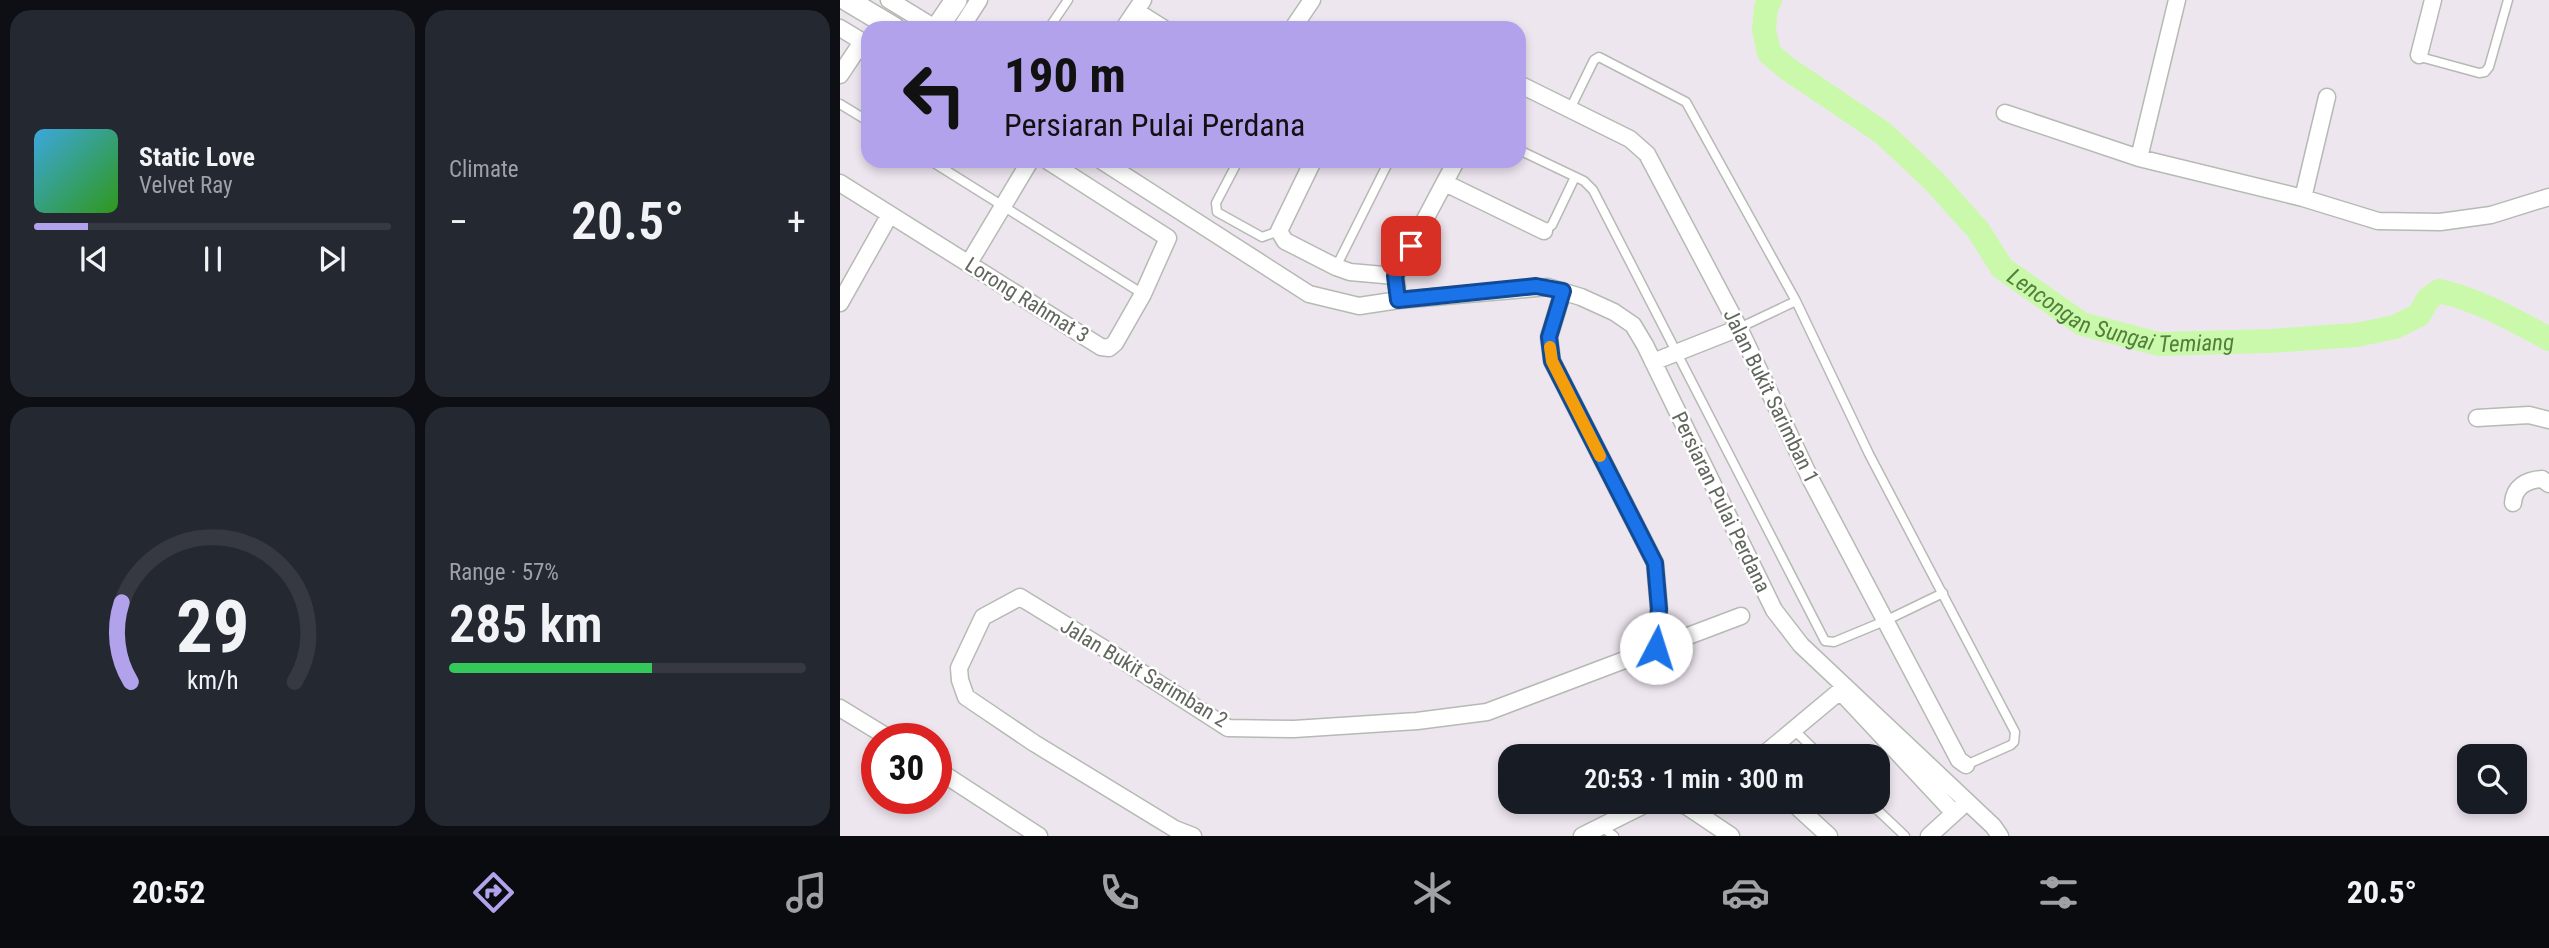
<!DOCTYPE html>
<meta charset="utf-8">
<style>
:root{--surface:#171b24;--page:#242831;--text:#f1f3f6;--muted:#9ea1a6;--line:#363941;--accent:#b2a1eb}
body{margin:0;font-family:"Roboto Condensed",sans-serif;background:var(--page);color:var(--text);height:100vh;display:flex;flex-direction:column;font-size:26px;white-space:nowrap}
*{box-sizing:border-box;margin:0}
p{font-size:23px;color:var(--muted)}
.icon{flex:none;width:38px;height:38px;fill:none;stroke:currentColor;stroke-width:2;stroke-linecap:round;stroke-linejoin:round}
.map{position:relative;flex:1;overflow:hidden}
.sheet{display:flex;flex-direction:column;gap:10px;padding:10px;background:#0d0f14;width:840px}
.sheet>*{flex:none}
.guide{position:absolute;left:21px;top:21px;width:665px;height:147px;border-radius:21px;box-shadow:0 4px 10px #0003;background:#b2a1eb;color:#111;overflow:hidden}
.fabs{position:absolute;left:1617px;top:744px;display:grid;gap:14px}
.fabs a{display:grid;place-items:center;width:70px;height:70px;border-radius:14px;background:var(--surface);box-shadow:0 4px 10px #0003;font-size:35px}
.speed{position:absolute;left:21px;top:723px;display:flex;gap:14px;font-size:35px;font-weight:700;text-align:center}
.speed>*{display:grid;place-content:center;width:91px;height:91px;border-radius:50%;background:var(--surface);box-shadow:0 4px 10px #0003;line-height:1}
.speed .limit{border:10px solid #d22;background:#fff;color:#111}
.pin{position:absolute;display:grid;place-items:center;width:60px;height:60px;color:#fff;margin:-30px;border-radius:14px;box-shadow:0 4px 10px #0006}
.me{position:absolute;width:77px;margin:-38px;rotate:5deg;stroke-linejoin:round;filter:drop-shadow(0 0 5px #0008)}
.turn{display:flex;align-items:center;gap:24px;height:147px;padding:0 28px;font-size:32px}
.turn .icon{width:91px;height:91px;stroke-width:2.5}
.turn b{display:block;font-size:49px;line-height:60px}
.big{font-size:52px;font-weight:600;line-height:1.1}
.sheet .card{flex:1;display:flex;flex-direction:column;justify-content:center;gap:10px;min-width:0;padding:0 24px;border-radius:21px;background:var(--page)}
.sheet .dial{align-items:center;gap:0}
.dial svg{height:182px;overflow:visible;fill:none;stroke:var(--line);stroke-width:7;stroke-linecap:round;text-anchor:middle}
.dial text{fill:var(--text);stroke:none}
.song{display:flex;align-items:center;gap:21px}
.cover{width:84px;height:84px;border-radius:10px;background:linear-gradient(135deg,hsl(200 70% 55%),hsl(110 70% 35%))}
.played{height:7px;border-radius:4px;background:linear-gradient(90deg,var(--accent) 15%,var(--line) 15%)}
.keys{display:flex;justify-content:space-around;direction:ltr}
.heat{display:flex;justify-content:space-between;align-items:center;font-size:38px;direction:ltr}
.charge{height:10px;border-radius:5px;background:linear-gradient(90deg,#34c759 57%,var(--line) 0)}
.sheet .tiles{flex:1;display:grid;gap:10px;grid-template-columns:repeat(2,1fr)}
.trip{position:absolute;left:658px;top:744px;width:392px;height:70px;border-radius:21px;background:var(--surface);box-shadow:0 4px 10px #0003;font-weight:600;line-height:70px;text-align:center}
.dock{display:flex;height:112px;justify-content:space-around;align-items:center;background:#090b0e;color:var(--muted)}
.dock .icon{width:49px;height:49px}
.dock .current{color:var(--accent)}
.dock b{font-size:32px;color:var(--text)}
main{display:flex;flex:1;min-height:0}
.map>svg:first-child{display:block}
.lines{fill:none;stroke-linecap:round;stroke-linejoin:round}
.river{stroke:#caf9ab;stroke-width:24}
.service-casing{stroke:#b5bab3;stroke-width:11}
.minor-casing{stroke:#b5bab3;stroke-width:19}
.secondary-casing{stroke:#b4b9b2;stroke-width:24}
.service{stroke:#fff;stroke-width:8}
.minor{stroke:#fff;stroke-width:16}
.secondary{stroke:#fff;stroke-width:21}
.route-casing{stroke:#114b97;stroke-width:18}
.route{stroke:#1a73e8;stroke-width:12}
.slow{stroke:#f59e0b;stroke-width:12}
.labels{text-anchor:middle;stroke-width:5;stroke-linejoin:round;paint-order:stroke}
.street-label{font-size:21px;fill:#60655d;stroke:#fff}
.water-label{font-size:23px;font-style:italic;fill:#508039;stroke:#fff}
</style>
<main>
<section class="sheet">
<div class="tiles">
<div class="card">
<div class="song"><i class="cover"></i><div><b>Static Love</b><p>Velvet Ray</p></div></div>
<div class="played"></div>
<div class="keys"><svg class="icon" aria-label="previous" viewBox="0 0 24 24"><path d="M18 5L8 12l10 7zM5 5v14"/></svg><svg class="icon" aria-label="pause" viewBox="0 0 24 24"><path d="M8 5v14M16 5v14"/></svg><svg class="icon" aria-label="next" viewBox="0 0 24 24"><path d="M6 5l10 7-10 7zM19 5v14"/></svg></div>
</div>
<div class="card"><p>Climate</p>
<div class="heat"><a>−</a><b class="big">20.5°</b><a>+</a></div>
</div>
<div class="card dial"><svg viewBox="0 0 100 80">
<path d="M14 69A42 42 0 1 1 86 69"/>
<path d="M14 69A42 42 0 0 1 10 34" stroke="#b2a1eb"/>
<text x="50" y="56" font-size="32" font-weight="700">29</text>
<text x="50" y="72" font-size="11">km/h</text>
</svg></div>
<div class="card"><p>Range · 57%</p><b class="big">285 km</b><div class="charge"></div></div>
</div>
</section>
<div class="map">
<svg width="1709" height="836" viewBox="0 0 1709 836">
<rect width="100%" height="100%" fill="#eee6ef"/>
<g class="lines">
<path class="river" id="s1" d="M930,0L926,7L924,30L929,53L948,69L1043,133L1094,181L1138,230L1162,268L1242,324L1319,344L1430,341L1516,335L1555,327L1579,315L1588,299L1599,291C1639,300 1674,320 1709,339"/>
<g class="service-casing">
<path id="service" d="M209,28L228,0
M1579,55L1584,58L1639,73L1645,72L1649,67L1668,0
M0,104L28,121
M730,109L754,60L759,57L846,102L956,301L1029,454L1175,732L1174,742L1171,745L1126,765
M679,150L744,181L753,190L985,641L994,642L1047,620L1103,593
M91,161L303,294
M398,161L376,203L377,212L422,237L439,231
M704,231L712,225L735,177
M496,267L549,161
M899,328L956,301
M953,729L981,756
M1029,802L1065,836
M760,826L774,836"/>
</g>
<g class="minor-casing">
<path id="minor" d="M49,0L95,28
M296,11L323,28
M0,28L28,45
M121,28L139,0
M284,28L303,0
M453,28L472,0
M1579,55L1593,0
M0,75L22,42
M679,84L790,139L807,154L899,328L971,480L1119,760L1126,765
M1165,113L1299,158L1463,198L1538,221L1600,222L1651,215L1709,197
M1299,158L1337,0
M262,161L469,294L519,306L559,300L708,287L741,297L774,312L793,325L805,345L934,610L961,645L1153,826L1160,836
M473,161L439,231L445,241L496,267L510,272L555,276
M0,183L261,347L269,348L275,343L303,294L328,238L208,161
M605,183L704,231
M1463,198L1487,97
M129,263L190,161
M557,287L555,276L616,161
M723,291L709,337L712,361L815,563L819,609L815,648
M0,303L49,216
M813,362L899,328
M1637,418L1689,415L1709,420
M1673,503C1674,487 1686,480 1702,479L1709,484
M0,708L49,738
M922,756L1000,691L1114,813
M96,769L199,836
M835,802L848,807L891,836
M952,802L989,836
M353,836L335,829L194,743L126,697L120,680L119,668L143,617L180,597L265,649L388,728L454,729L577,721L647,712L901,616
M742,836L810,802
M1089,836L1122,806"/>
</g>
<g class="secondary-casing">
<path id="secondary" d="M7,0L54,28
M97,28L116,0"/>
</g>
<use href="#service" class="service"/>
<use href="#minor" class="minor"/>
<use href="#secondary" class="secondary"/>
</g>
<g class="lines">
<g class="route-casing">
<path id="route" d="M571,246L555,276L558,300L696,286L723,291L709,337L712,361L815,563L819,609L816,648"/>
</g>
<use href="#route" class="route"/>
<path class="slow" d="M710,347L712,361L760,456"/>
</g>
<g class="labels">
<g class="street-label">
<text transform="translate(187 300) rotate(32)" y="7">Lorong Rahmat 3</text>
<text transform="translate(931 396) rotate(64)" y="7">Jalan Bukit Sarimban 1</text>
<text transform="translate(881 502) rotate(64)" y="7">Persiaran Pulai Perdana</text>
<text transform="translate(304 673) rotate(31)" y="7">Jalan Bukit Sarimban 2</text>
</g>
<g class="water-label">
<text dy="8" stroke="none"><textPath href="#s1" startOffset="506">Lencongan Sungai Temiang</textPath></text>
</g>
</g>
</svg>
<div class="fabs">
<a><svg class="icon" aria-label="search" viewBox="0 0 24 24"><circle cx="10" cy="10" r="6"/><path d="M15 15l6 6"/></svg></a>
</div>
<div class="speed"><div class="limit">30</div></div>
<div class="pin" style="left:571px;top:246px;background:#d93025"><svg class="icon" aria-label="arrive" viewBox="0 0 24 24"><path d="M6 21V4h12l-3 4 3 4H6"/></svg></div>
<svg class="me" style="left:816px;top:648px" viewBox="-20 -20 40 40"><circle r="19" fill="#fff"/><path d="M0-13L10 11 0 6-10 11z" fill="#1a73e8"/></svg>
<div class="trip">20:53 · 1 min · 300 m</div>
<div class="guide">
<div class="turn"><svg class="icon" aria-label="left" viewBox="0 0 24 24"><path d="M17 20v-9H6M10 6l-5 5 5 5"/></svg><div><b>190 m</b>Persiaran Pulai Perdana</div></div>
</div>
</div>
</main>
<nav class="dock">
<b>20:52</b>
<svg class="icon current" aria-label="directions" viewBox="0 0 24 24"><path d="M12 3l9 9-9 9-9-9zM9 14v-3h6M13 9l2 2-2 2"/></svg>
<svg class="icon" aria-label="music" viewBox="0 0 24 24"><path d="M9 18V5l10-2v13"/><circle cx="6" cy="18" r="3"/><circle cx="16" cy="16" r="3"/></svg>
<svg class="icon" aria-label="phone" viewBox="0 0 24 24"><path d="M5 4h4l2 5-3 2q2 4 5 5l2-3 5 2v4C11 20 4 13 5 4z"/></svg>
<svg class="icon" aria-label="climate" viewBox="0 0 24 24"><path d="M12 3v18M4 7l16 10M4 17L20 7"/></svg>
<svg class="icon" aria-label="car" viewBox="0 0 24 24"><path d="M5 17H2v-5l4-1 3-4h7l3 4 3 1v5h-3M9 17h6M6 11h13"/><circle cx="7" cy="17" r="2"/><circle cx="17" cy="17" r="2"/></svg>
<svg class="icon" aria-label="filters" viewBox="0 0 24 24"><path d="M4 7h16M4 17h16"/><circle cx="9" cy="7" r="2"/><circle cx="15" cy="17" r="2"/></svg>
<b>20.5°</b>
</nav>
